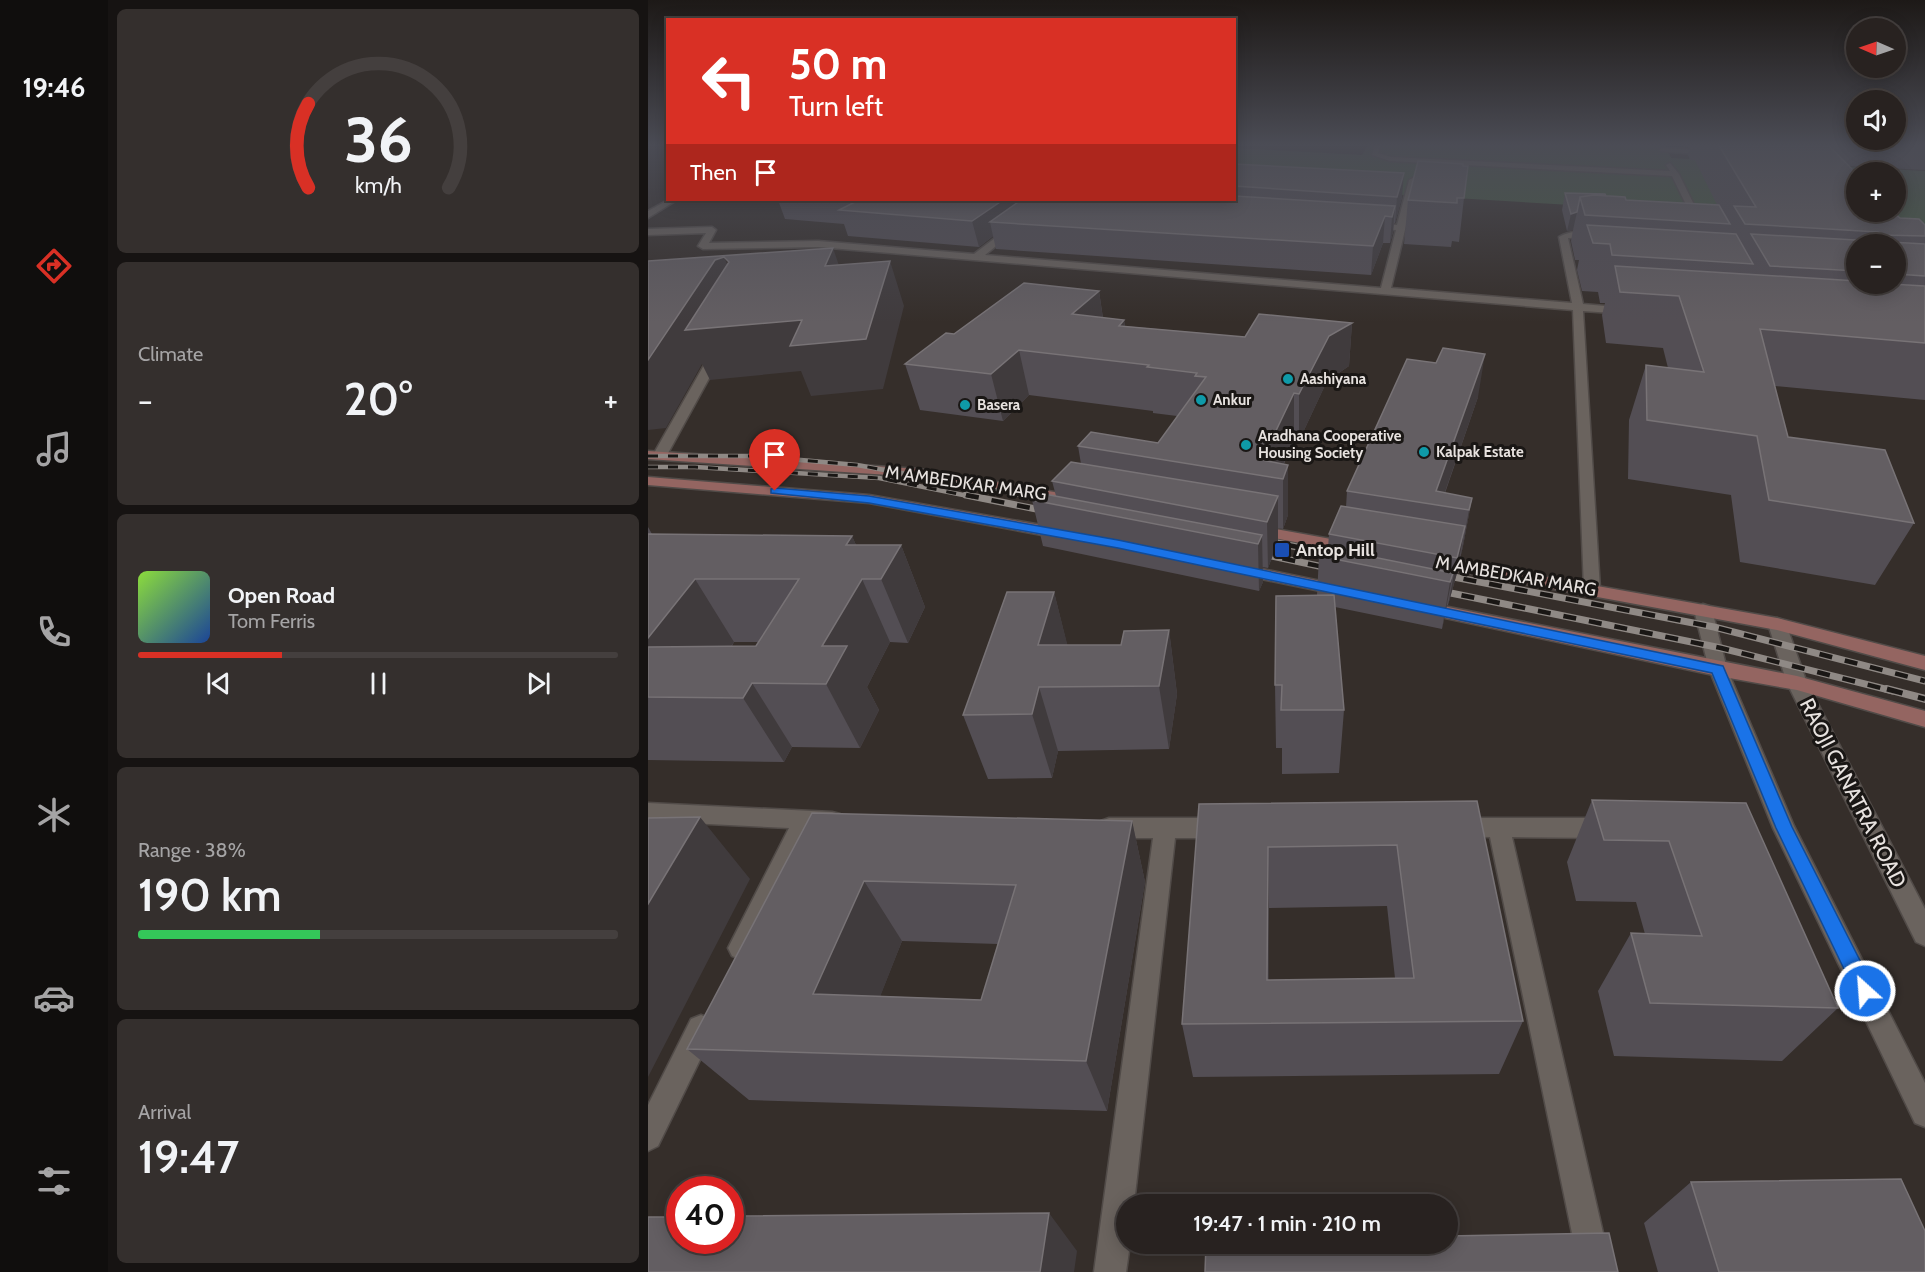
<!DOCTYPE html>
<meta charset="utf-8">
<style>
:root{--surface:#282220;--page:#342f2d;--text:#f1f3f6;--muted:#a5a4a5;--line:#443f3e;--accent:#d93025}
body{margin:0;font-family:Cabin,sans-serif;background:var(--page);color:var(--text);height:100vh;display:flex;flex-direction:column;font-size:22px;white-space:nowrap}
*{box-sizing:border-box;margin:0}
p{font-size:20px;color:var(--muted)}
.icon{flex:none;width:33px;height:33px;fill:none;stroke:currentColor;stroke-width:2;stroke-linecap:round;stroke-linejoin:round}
.map{position:relative;flex:1;overflow:hidden}
.details{display:flex;flex-direction:column;gap:9px;padding:9px;background:#161312;width:540px}
.details>*{flex:none}
.hud{position:absolute;left:18px;top:18px;width:570px;height:183px;border-radius:0px;box-shadow:0 3px 15px #0003,0 0 0 2px var(--line);background:#d93025;color:#fff;overflow:hidden}
.needle{width:39px;rotate:272deg}
.buttons{position:absolute;left:1198px;top:18px;display:grid;gap:12px}
.buttons a{display:grid;place-items:center;width:60px;height:60px;border-radius:50%;background:var(--surface);box-shadow:0 3px 15px #0003,0 0 0 2px var(--line);font-size:30px}
.speed{position:absolute;left:18px;top:1176px;display:flex;gap:12px;font-size:30px;font-weight:700;text-align:center}
.speed>*{display:grid;place-content:center;width:78px;height:78px;border-radius:50%;background:var(--surface);box-shadow:0 3px 15px #0003,0 0 0 2px var(--line);line-height:1}
.speed .limit{border:9px solid #d22;background:#fff;color:#111}
.pin{position:absolute;display:grid;place-items:center;width:51px;height:51px;color:#fff;margin:-62px -26px;border-radius:50% 50% 50% 0;rotate:-45deg;box-shadow:0 0 6px #0007}
.pin .icon{rotate:45deg}
.me{position:absolute;width:66px;margin:-33px;rotate:334deg;stroke-linejoin:round;filter:drop-shadow(0 0 4px #0008)}
.turn{display:flex;align-items:center;gap:21px;height:126px;padding:0 24px;font-size:27px}
.turn .icon{width:78px;height:78px;stroke-width:2.5}
.turn b{display:block;font-size:42px;line-height:51px}
.then{display:flex;align-items:center;height:57px;padding:0 24px;background:#0003;gap:12px;font-size:22px}
.big{font-size:45px;font-weight:600;line-height:1.1}
.details .widget{flex:1;display:flex;flex-direction:column;justify-content:center;gap:9px;min-width:0;padding:0 21px;border-radius:9px;background:var(--page)}
.details .dial{align-items:center;gap:0}
.dial svg{height:156px;overflow:visible;fill:none;stroke:var(--line);stroke-width:7;stroke-linecap:round;text-anchor:middle}
.dial text{fill:var(--text);stroke:none}
.song{display:flex;align-items:center;gap:18px}
.cover{width:72px;height:72px;border-radius:9px;background:linear-gradient(135deg,hsl(90 70% 55%),hsl(220 70% 35%))}
.played{height:6px;border-radius:3px;background:linear-gradient(90deg,var(--accent) 30%,var(--line) 30%)}
.keys{display:flex;justify-content:space-around;direction:ltr}
.heat{display:flex;justify-content:space-between;align-items:center;font-size:33px;direction:ltr}
.charge{height:9px;border-radius:4px;background:linear-gradient(90deg,#34c759 38%,var(--line) 0)}
.trip{position:absolute;left:468px;top:1194px;width:342px;height:60px;border-radius:30px;background:var(--surface);box-shadow:0 3px 15px #0003,0 0 0 2px var(--line);font-weight:600;line-height:60px;text-align:center}
main{display:flex;flex:1;min-height:0}
.tabs{display:flex;flex-direction:column;width:108px;justify-content:space-around;align-items:center;background:#100e0d;color:var(--muted)}
.tabs .icon{width:42px;height:42px}
.tabs .active{color:var(--accent)}
.tabs b{font-size:27px;color:var(--text)}
.map>svg:first-child{display:block}
.green{fill:#465b42;fill-rule:evenodd}
.lines{fill:none;stroke-linecap:round;stroke-linejoin:round}
.minor-casing{stroke:#514b48;stroke-width:3}
.tertiary-casing{stroke:#514b48;stroke-width:3}
.secondary-casing{stroke:#514b48;stroke-width:3}
.minor{fill:#6a635e;fill-rule:evenodd}
.tertiary{fill:#6a635e;fill-rule:evenodd}
.secondary{fill:#946561;fill-rule:evenodd}
.rail-far2-casing{stroke:#8f8985;stroke-width:4.5}
.rail-far1-casing{stroke:#8f8985;stroke-width:7}
.rail-casing{stroke:#8f8985;stroke-width:8}
.rail-far2{stroke:#1a1715;stroke-width:3;stroke-dasharray:10;stroke-linecap:butt}
.rail-far1{stroke:#1a1715;stroke-width:4.5;stroke-dasharray:13;stroke-linecap:butt}
.rail{stroke:#1a1715;stroke-width:5;stroke-dasharray:16;stroke-linecap:butt}
.wall{fill:#534e54;fill-rule:evenodd}
.shaded-wall{fill:#403b3d}
.building{fill:#635e62;stroke:#787376;stroke-width:1.5;fill-rule:evenodd}
.route{fill:#1a73e8;stroke:#114b97;stroke-width:1.5}
.culture-dot{fill:#0f9aa8;stroke:#1a1715;stroke-width:2}
.transit-dot{fill:#1a4fb4;stroke:#1a1715;stroke-width:2}
.labels{text-anchor:middle;stroke-width:6;stroke-linejoin:round;paint-order:stroke}
.far-poi-label{font-size:15px;font-weight:bold;fill:#e7e2df;stroke:#1a1715;text-anchor:start}
.street-label{font-size:18px;fill:#e7e2df;stroke:#1a1715}
.poi-label{font-size:18px;font-weight:bold;fill:#e7e2df;stroke:#1a1715;text-anchor:start}
.near-street-label{font-size:21px;fill:#e7e2df;stroke:#1a1715}
</style>
<main>
<nav class="tabs">
<b>19:46</b>
<svg class="icon active" aria-label="directions" viewBox="0 0 24 24"><path d="M12 3l9 9-9 9-9-9zM9 14v-3h6M13 9l2 2-2 2"/></svg>
<svg class="icon" aria-label="music" viewBox="0 0 24 24"><path d="M9 18V5l10-2v13"/><circle cx="6" cy="18" r="3"/><circle cx="16" cy="16" r="3"/></svg>
<svg class="icon" aria-label="phone" viewBox="0 0 24 24"><path d="M5 4h4l2 5-3 2q2 4 5 5l2-3 5 2v4C11 20 4 13 5 4z"/></svg>
<svg class="icon" aria-label="climate" viewBox="0 0 24 24"><path d="M12 3v18M4 7l16 10M4 17L20 7"/></svg>
<svg class="icon" aria-label="car" viewBox="0 0 24 24"><path d="M5 17H2v-5l4-1 3-4h7l3 4 3 1v5h-3M9 17h6M6 11h13"/><circle cx="7" cy="17" r="2"/><circle cx="17" cy="17" r="2"/></svg>
<svg class="icon" aria-label="filters" viewBox="0 0 24 24"><path d="M4 7h16M4 17h16"/><circle cx="9" cy="7" r="2"/><circle cx="15" cy="17" r="2"/></svg>
</nav>
<section class="details">
<div class="widget dial"><svg viewBox="0 0 100 80">
<path d="M14 69A42 42 0 1 1 86 69"/>
<path d="M14 69A42 42 0 0 1 14 26" stroke="#d93025"/>
<text x="50" y="56" font-size="32" font-weight="700">36</text>
<text x="50" y="72" font-size="11">km/h</text>
</svg></div>
<div class="widget"><p>Climate</p>
<div class="heat"><a>−</a><b class="big">20°</b><a>+</a></div>
</div>
<div class="widget">
<div class="song"><i class="cover"></i><div><b>Open Road</b><p>Tom Ferris</p></div></div>
<div class="played"></div>
<div class="keys"><svg class="icon" aria-label="previous" viewBox="0 0 24 24"><path d="M18 5L8 12l10 7zM5 5v14"/></svg><svg class="icon" aria-label="pause" viewBox="0 0 24 24"><path d="M8 5v14M16 5v14"/></svg><svg class="icon" aria-label="next" viewBox="0 0 24 24"><path d="M6 5l10 7-10 7zM19 5v14"/></svg></div>
</div>
<div class="widget"><p>Range · 38%</p><b class="big">190 km</b><div class="charge"></div></div>
<div class="widget"><p>Arrival</p><b class="big">19:47</b></div>
</section>
<div class="map">
<svg width="1277" height="1272" viewBox="0 0 1277 1272">
<rect width="100%" height="100%" fill="#352e2a"/>
<path class="green" d="M721,144H1017L1023,158L1277,171V277L1227,223L587,185L586,148L714,155ZM1209,172H1248V212H1209Z"/>
<g class="lines">
<g class="minor-casing">
<path id="minor" d="M727,144H733L730,153L743,157L1022,171L1018,165L1022,163L1031,174L1055,223L1051,226L1047,223L1024,176L742,161L724,155Z
M1013,148L1065,151L1068,153L1065,155L1011,151Z
M765,178L769,180L743,288L924,303L911,237C920,231 944,228 953,234L949,237L920,238L935,304L979,308L984,311L979,314L935,311L952,589L950,593H938L936,589L925,310L170,247L55,249L50,246L58,233L0,235V229L64,227L68,230L61,243L170,241L326,254L397,200H405L337,255L733,288L748,230L721,229L717,226L721,223L749,225L761,180Z
M20,200H29L0,218V211Z
M70,348L76,351L19,455L12,459L7,458L5,455L64,351Z
M0,803L184,812L192,814L195,821L192,828L184,830L163,829L102,956L93,960L84,956L80,948L141,828L0,821Z
M461,818H574L582,821L585,828L582,835L574,838H527L486,1204H478V1244H482L478,1272H446L505,838H461L453,835L450,828L453,821Z
M811,818H958L966,821L969,828L966,835L958,838L864,837L964,1272H932L842,837L811,836L803,834L800,827L803,820Z
M53,1015L63,1019L67,1029L10,1146L0,1151V1105L43,1019Z"/>
</g>
<g class="tertiary-casing">
<path id="tertiary" d="M1055,604L1061,606L1064,610L1079,669L1146,826L1277,1083V1127L1267,1123L1125,828L1061,669L1046,610L1049,606Z
M1129,618L1135,620L1138,624L1159,683L1277,909V946L1268,942L1139,683L1120,624L1123,620Z"/>
</g>
<g class="secondary-casing">
<path id="secondary" d="M0,451L271,469L412,493L419,497L412,501L271,477L0,459Z
M0,477L221,495L416,529L424,534L416,539L221,503L0,485Z
M605,525L705,543L713,548L705,553L599,533L597,530L599,527Z
M786,557L1129,618L1277,656V670L1129,630L780,566L778,562Z
M590,564L692,585L698,586L700,590L698,594L692,595L584,573L582,569L584,565Z
M775,602L1149,676L1277,711V727L1149,690L1070,676L769,612L766,608L769,604Z"/>
</g>
<use href="#minor" class="minor"/>
<use href="#tertiary" class="tertiary"/>
<use href="#secondary" class="secondary"/>
<g class="rail-far2-casing">
<path id="rail-far2" d="M0,456H107L209,465L385,497
M0,467H47L231,478L325,497"/>
</g>
<g class="rail-far1-casing">
<path id="rail-far1" d="M318,495L403,512
M377,495L404,500
M614,540L690,555
M609,553L685,569
M790,574L1066,627L1277,681
M788,590L1073,648L1245,691"/>
</g>
<g class="rail-casing">
<path id="rail" d="M1239,689L1277,699"/>
</g>
<use href="#rail-far2" class="rail-far2"/>
<use href="#rail-far1" class="rail-far1"/>
<use href="#rail" class="rail"/>
</g>
<path class="wall" d="M1034,144H1277V170L1201,166L1252,218L1277,225V400L1127,386L1140,437L1266,523L1227,585L1092,562L1083,495L980,479L981,420L998,365L1020,368L1015,348L958,343L954,315L957,303H952L950,292L934,291L929,270L931,260H927L923,241L925,230L919,231L914,210L917,193L958,196L978,200L1069,205L1047,160H1042L1040,155L1042,147H1035ZM1209,244H1248V284H1209Z
M586,164L754,197L747,223H746L745,232L742,243H735L723,275L348,249L345,236L331,247L200,236L196,224L137,219L130,200H586Z
M815,164L816,198L811,242L804,241L803,247L756,244L760,200Z
M451,291L455,318L476,320L477,326L597,337L704,323L701,366L679,381L651,441L646,440L636,464L640,465V515L635,529L630,528V542L620,568L614,567L615,582L611,591L395,546L384,500L408,496L404,481L433,464L430,446L510,443L529,416L505,413V411L381,395L355,421L272,410L257,364L306,334Z
M830,397L797,493L824,498L815,546L812,559H811L809,573L800,605H799L794,629L687,607L696,710L691,773L634,774V748H628L627,685L669,595L671,556L680,548L681,534L698,507L699,491Z
M0,527L4,534L204,536L208,545H253L277,607L260,643L242,642L219,687L231,710L212,748L144,747L136,762L0,760ZM86,642H110L108,646H84Z
M406,592L419,645H473L521,630L529,694L521,749L410,751L404,778L340,779L315,715Z
M944,800L1098,803L1190,1008L1134,1061L966,1056L950,991L983,933L997,934L988,902L928,901L919,862Z
M829,801L875,1021L851,1074L545,1077L534,1024L551,804ZM739,906L747,978L621,980V908Z
M164,813L484,821L497,882L459,1111L101,1100L39,1049ZM254,941L350,944L333,1000L232,996Z
M1043,1182L1277,1272H1010L996,1223Z"/>
<path class="shaded-wall" d="M756,173L754,197L747,223L749,197Z
M355,200H395L342,222L345,236L331,247L324,221Z
M747,206L745,232L742,243L744,217Z
M929,212L925,230L919,231L923,214Z
M737,216L735,243L723,275L725,246Z
M185,248L200,292L177,266Z
M76,257L95,301L242,261L256,306L235,389L163,396L153,371L62,380L54,364L18,428L0,430V360L67,260Z
M451,291L457,333L432,358L424,314Z
M476,320L482,363L471,326Z
M704,323L701,366L679,381L651,441V394L681,336Z
M371,350L381,395L355,421L343,374Z
M837,354L830,397L792,506L788,491Z
M646,393V440L629,478L614,460Z
M640,465V515L635,529V479Z
M630,496V542L620,568L619,522Z
M824,498L815,546L812,559L821,510Z
M817,526L809,573L800,605L809,558Z
M614,535L615,582L611,591L610,544Z
M204,536L223,579H214L242,642L219,687L231,710L212,748L178,684L174,646L198,545Z
M253,545L277,607L260,643L233,579Z
M805,573L796,620L794,629L802,582Z
M47,579L86,642L48,698L0,656V638Z
M406,592L422,655L390,645Z
M521,630L529,694L521,749L511,686Z
M104,683L144,747L136,762L95,698Z
M391,687L410,751L404,778L384,714Z
M52,817L102,879L0,1077V904Z
M484,821L497,882L459,1111L438,1061Z
M620,847L621,908V1023L619,980Z
M216,881L254,941L212,1048L165,994Z
M401,1213L429,1251L426,1272H392Z"/>
<path class="building" d="M1070,144H1179L1209,174V212H1245L1252,218L1271,219L1277,225V236L1233,235L1230,232L1097,224L1086,206L1108,207Z
M770,161L815,164V166H820L816,198H809V203L760,200Z
M586,164L756,173L749,197L586,186Z
M917,193L957,194L958,196L946,195L932,197L929,212L923,214Z
M946,195L977,197L978,200L1071,205L1082,224L937,215L932,197Z
M586,196L747,206L744,217L737,216L725,246L342,222L373,200H586Z
M204,200H355L324,221L191,210L211,200Z
M939,225L1088,234L1105,264L964,255L962,244L945,243Z
M1103,234L1277,244V276L1248,274V244H1209V271L1122,266Z
M185,248L177,266L242,261L218,339L142,346L154,320L37,330L81,262L76,257L67,260L0,360V261Z
M967,266L1209,281V284H1242L1277,286V343L1112,329L1140,437L1237,450L1266,523L1121,500L1109,436L999,420L998,365L1056,372L1031,296L972,292Z
M376,283L451,291L424,314L476,320L471,326L597,337L611,314L704,323L681,336L651,394L646,393L614,460L640,465L635,479L430,446L443,432L510,443L558,377L547,376L549,373L499,367L501,365L371,350L343,374L257,364L298,333L306,334Z
M795,348L837,354L788,491L824,498L821,510L699,491L759,359L788,363Z
M423,462L630,496L619,522L404,481Z
M391,493L614,535L610,544L384,500Z
M693,506L817,526L809,558L681,534Z
M0,534L204,536L198,545H253L233,579H214L174,646H199L178,684L104,683L95,698L0,697V647L108,646L151,579H47L0,638Z
M675,547L805,573L802,582L671,556Z
M359,592H406L390,645H473L476,631L521,630L511,686L391,687L384,714L315,715Z
M686,595L696,710H633L634,685H627L628,596Z
M944,800L1098,803L1190,1008L1002,1003L983,933L1054,936L1021,841L956,840Z
M829,801L875,1021L534,1024L551,804ZM749,845L766,978L619,980L620,847Z
M164,813L484,821L438,1061L39,1049ZM216,881L368,885L333,1000L165,994Z
M52,817L0,904V818Z
M1253,1179L1277,1231V1272H1071L1043,1182Z
M401,1213L392,1272H0V1217H32V1240H82V1216Z
M961,1233L970,1272H557L558,1244H800V1236Z"/>
<linearGradient id="sky" x2="0" y2="1"><stop stop-color="#1d1917"/><stop offset="0.45" stop-color="#4b4c55"/><stop offset="1" stop-color="#4b4c55" stop-opacity="0"/></linearGradient>
<rect width="1277" height="322" fill="url(#sky)"/>
<path class="route" d="M127,488L221,496L470,540L1075,666L1144,827L1224,984L1227,991L1224,998L1217,1001L1210,998L1128,828L1064,673L470,548L221,503L123,493V489Z"/>
<g class="culture-dot">
<circle cx="640" cy="379" r="6"/>
<circle cx="553" cy="400" r="6"/>
<circle cx="317" cy="405" r="6"/>
<circle cx="598" cy="445" r="6"/>
<circle cx="776" cy="452" r="6"/>
</g>
<rect class="transit-dot" x="626" y="542" width="16" height="16" rx="3"/>
<g class="labels">
<g class="far-poi-label">
<text x="652" y="384">Aashiyana</text>
<text x="565" y="405">Ankur</text>
<text x="329" y="410">Basera</text>
<text x="610" y="441">Aradhana Cooperative<tspan x="610" dy="17">Housing Society</tspan></text>
<text x="788" y="457">Kalpak Estate</text>
</g>
<g class="street-label">
<text transform="translate(318 483) rotate(8)" y="6">M AMBEDKAR MARG</text>
<text transform="translate(868 576) rotate(10)" y="6">M AMBEDKAR MARG</text>
</g>
<g class="poi-label">
<text x="648" y="556">Antop Hill</text>
</g>
<g class="near-street-label">
<text transform="translate(1205 793) rotate(63)" y="7">RAOJI GANATRA ROAD</text>
</g>
</g>
</svg>
<div class="buttons">
<a><svg class="needle" viewBox="-14 -14 28 28"><path d="M0-13l5 13h-10z" fill="#e53935"/><path d="M0 13l5-13h-10z" fill="#a5a4a5"/></svg></a>
<a><svg class="icon" aria-label="sound" viewBox="0 0 24 24"><path d="M4 9h4l5-4v14l-5-4H4zM17 9q2 3 0 6"/></svg></a>
<a>+</a>
<a>−</a>
</div>
<div class="speed"><div class="limit">40</div></div>
<div class="pin" style="left:127px;top:491px;background:#d93025"><svg class="icon" aria-label="arrive" viewBox="0 0 24 24"><path d="M6 21V4h12l-3 4 3 4H6"/></svg></div>
<svg class="me" style="left:1217px;top:991px" viewBox="-20 -20 40 40"><circle r="17" fill="#1a73e8" stroke="#fff" stroke-width="3"/><path d="M0-11L8 9 0 5-8 9z" fill="#fff"/></svg>
<div class="trip">19:47 · 1 min · 210 m</div>
<div class="hud">
<div class="turn"><svg class="icon" aria-label="left" viewBox="0 0 24 24"><path d="M17 20v-9H6M10 6l-5 5 5 5"/></svg><div><b>50 m</b>Turn left</div></div>
<div class="then">Then<svg class="icon" aria-label="arrive" viewBox="0 0 24 24"><path d="M6 21V4h12l-3 4 3 4H6"/></svg></div>
</div>
</div>
</main>
